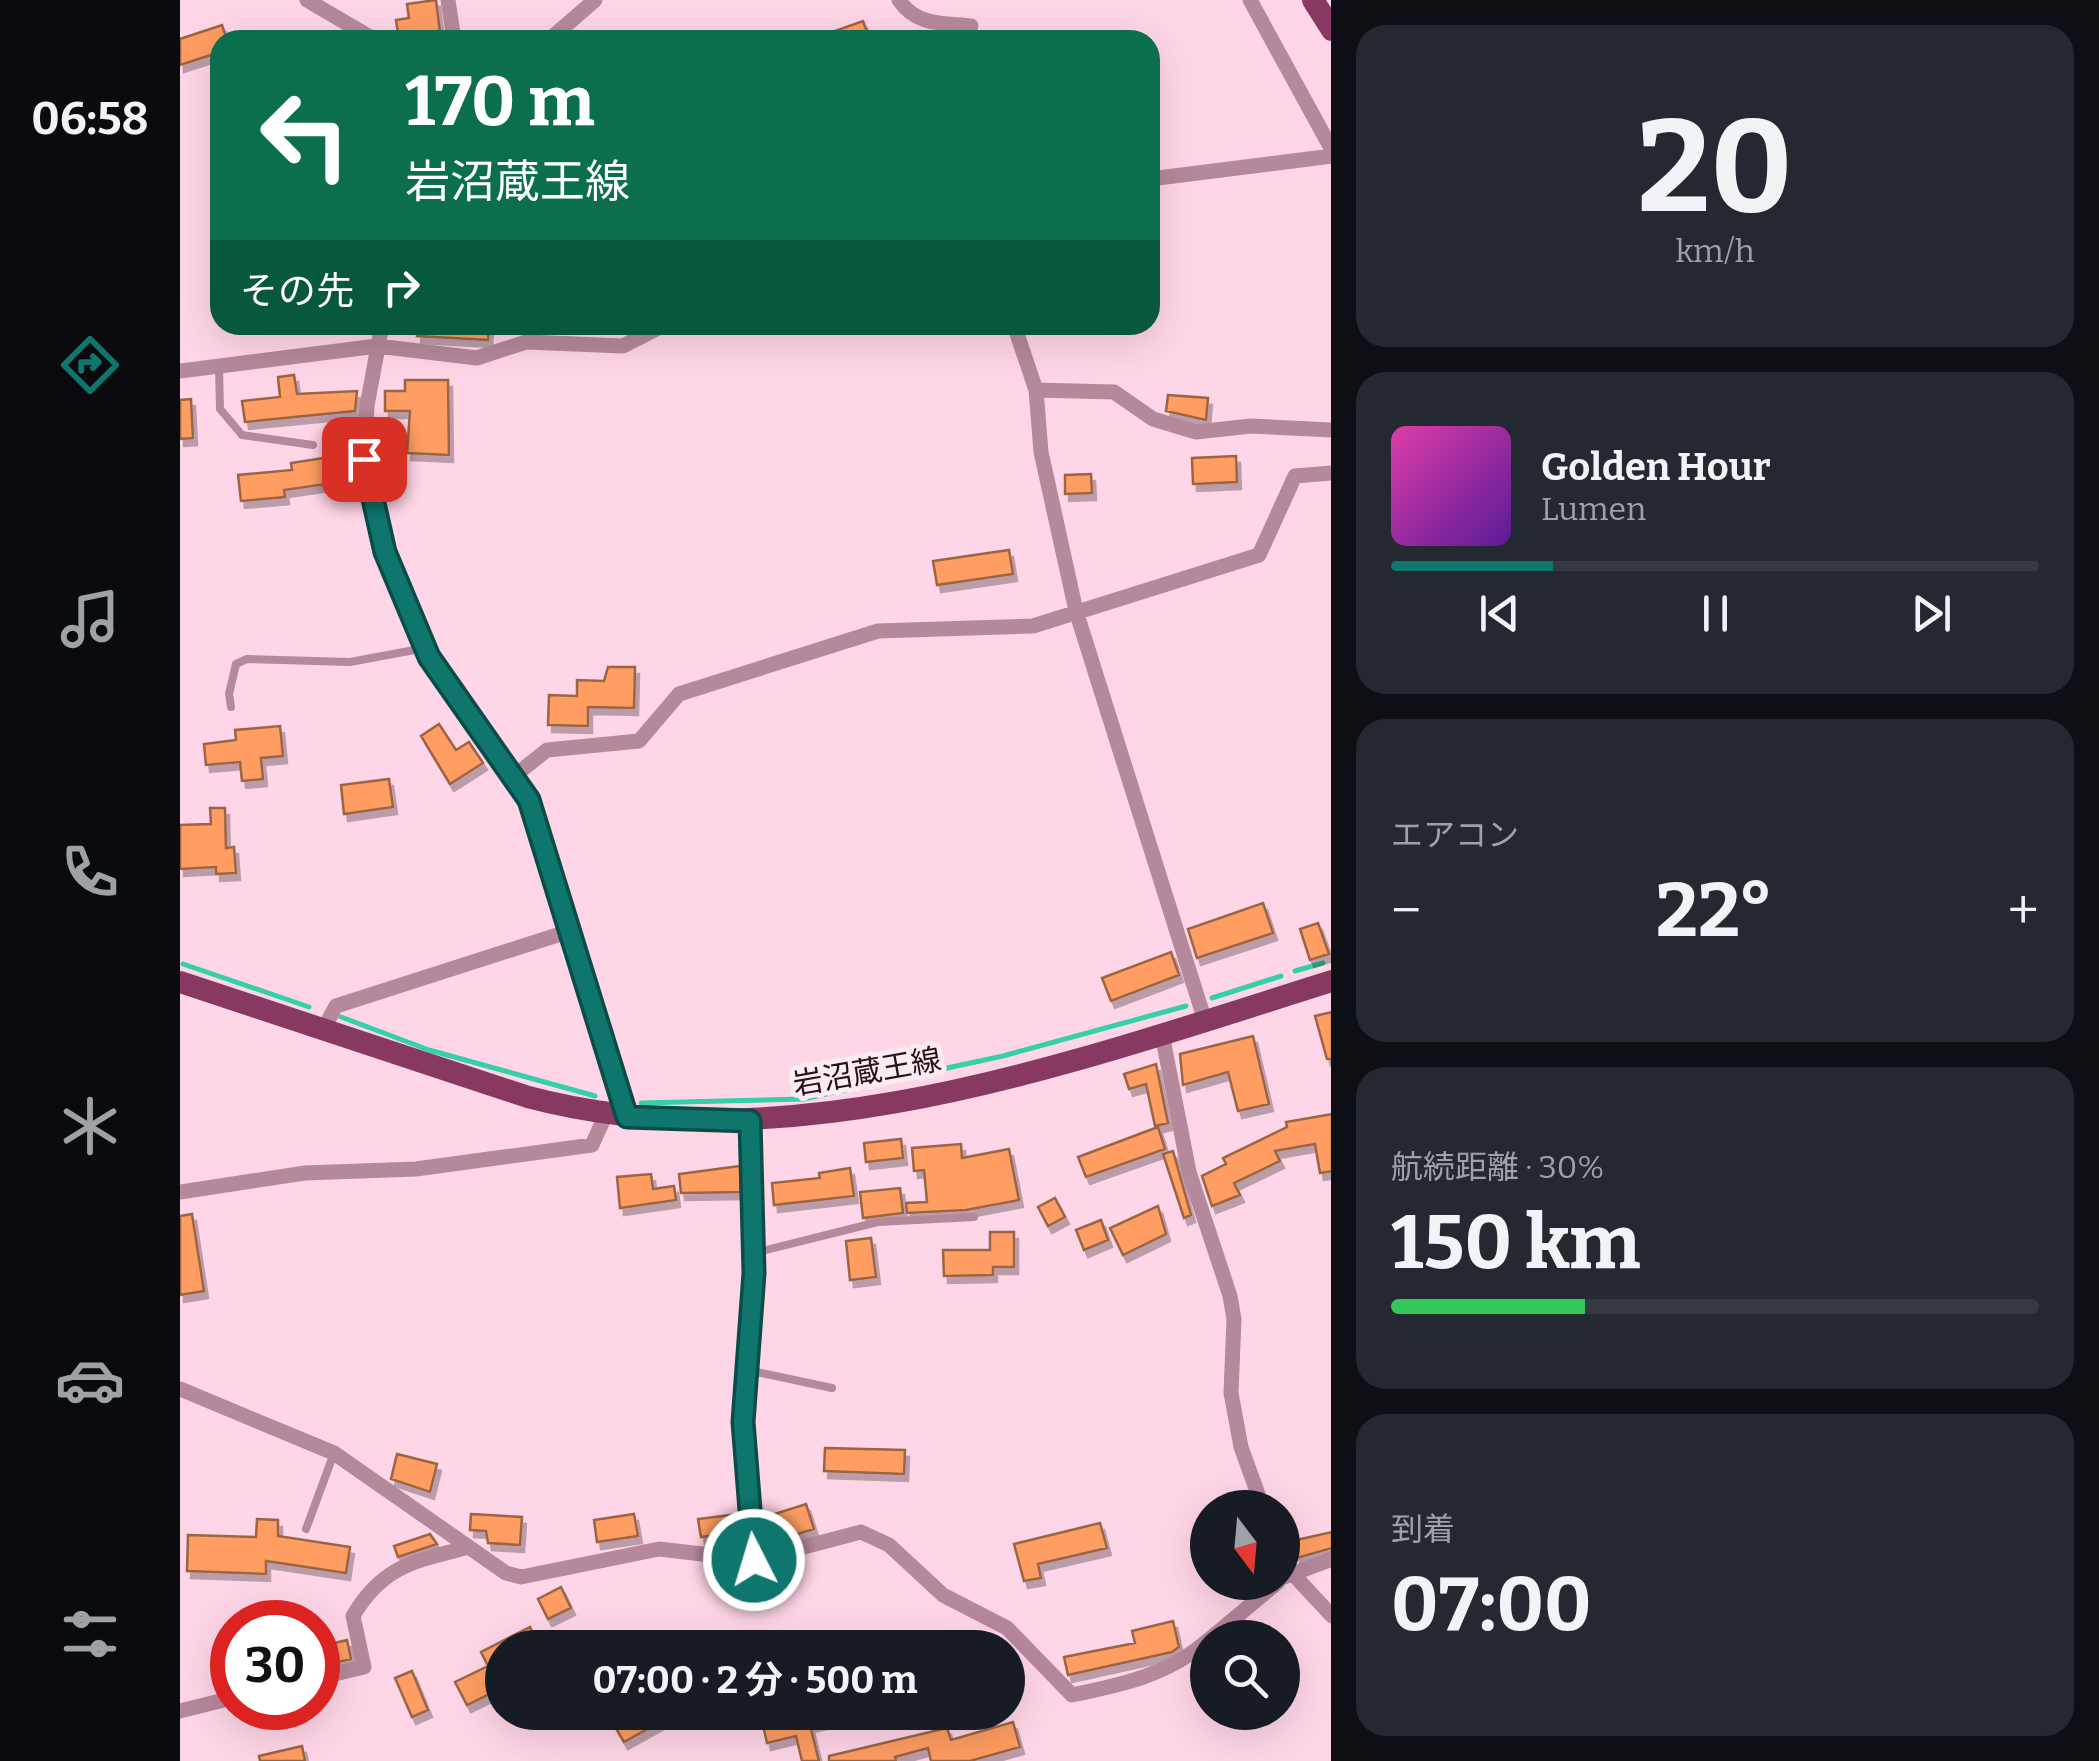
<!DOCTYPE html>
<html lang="ja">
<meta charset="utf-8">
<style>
:root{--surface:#171b24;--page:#242831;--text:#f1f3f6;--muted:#9ea1a6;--line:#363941;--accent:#0f766e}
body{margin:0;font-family:Bitter,"Noto Sans JP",serif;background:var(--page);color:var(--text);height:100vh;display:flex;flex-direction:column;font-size:38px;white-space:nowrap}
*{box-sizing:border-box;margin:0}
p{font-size:32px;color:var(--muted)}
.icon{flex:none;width:55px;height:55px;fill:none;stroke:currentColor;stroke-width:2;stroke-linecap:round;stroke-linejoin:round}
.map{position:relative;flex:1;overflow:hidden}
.drawer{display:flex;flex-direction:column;gap:25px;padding:25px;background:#0d0f14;width:768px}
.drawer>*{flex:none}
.guide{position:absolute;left:30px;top:30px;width:950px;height:305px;border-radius:30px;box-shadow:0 10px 40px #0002;background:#0b6e4f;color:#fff;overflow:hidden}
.needle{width:65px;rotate:164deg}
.controls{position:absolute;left:1010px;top:1490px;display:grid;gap:20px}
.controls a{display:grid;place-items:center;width:110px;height:110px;border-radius:50%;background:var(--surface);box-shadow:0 10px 40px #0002;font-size:50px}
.speed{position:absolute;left:30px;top:1600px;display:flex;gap:20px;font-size:50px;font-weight:700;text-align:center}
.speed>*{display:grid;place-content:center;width:130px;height:130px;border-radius:50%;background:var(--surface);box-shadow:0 10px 40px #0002;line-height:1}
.speed .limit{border:15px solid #d22;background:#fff;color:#111}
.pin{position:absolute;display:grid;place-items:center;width:85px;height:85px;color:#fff;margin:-42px;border-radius:20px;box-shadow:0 5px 15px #0006}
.me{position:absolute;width:110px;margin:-55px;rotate:355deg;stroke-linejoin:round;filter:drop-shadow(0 0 8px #0008)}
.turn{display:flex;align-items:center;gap:35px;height:210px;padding:0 30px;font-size:45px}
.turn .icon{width:130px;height:130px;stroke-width:2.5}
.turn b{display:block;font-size:70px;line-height:85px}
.then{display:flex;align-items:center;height:95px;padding:0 30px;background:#0003;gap:20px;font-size:38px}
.big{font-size:75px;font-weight:700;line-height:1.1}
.drawer .tile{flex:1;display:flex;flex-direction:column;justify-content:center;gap:15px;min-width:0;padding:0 35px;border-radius:30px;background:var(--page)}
.drawer .dial{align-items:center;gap:0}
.dial b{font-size:130px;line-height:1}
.song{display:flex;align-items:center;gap:30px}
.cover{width:120px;height:120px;border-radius:15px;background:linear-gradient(135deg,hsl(320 70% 55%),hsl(270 70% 35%))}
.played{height:10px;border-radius:5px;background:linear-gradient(90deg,var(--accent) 25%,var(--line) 25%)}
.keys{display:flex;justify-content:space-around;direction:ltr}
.heat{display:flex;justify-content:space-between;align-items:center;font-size:55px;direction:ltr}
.charge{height:15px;border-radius:8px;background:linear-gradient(90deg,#34c759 30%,var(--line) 0)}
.trip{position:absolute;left:305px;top:1630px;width:540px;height:100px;border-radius:50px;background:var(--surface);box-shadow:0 10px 40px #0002;font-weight:700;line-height:100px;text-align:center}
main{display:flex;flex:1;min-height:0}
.menu{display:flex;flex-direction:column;width:180px;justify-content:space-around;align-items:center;background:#090b0e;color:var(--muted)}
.menu .icon{width:70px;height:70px}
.menu .current{color:var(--accent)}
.menu b{font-size:45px;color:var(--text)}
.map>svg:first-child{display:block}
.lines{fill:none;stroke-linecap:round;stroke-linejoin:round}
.stream{stroke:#35d0a8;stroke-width:5}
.building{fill:#ff9d62;stroke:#9b6545;stroke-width:2.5;filter:url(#shadow)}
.service{stroke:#b6889c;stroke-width:8}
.minor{stroke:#b6889c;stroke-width:15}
.primary{stroke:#883962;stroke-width:22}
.route-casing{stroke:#0a4d48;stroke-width:25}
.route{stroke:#0f766e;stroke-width:18}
.labels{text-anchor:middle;stroke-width:10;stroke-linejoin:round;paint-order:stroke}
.street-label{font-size:30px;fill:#27101b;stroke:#faecf1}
</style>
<main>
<nav class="menu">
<b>06:58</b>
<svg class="icon current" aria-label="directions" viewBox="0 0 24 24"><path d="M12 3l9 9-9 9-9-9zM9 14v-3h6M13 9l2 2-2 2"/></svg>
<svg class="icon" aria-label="music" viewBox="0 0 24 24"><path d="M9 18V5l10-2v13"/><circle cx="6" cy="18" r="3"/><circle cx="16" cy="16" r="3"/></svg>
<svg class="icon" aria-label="phone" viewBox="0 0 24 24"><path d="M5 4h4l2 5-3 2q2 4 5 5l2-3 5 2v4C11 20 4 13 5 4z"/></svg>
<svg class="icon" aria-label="climate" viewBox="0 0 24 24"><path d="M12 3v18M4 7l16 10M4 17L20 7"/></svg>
<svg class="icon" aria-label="car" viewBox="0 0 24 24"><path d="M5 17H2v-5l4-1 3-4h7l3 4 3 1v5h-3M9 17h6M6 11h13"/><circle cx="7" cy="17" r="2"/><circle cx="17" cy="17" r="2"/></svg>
<svg class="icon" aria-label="filters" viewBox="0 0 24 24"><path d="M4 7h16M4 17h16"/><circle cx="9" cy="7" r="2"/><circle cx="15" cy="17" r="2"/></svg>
</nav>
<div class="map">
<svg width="1152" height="1761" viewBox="0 0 1152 1761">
<defs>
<filter id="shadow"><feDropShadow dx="4" dy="7" stdDeviation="0" flood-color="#0004"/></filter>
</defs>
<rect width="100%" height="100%" fill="#ffd6e7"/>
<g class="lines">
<path class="stream" d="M3,964L129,1007
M1115,971L1143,963
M1032,998L1101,976
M161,1017L249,1050L415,1096
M461,1103L623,1099L823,1056L1006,1006"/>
</g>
<path class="building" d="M256,0L260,32L219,39L216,20L229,18L227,4Z
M683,21L690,40H636L635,38Z
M42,25L47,40H40V52L0,65V39Z
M238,325H309L308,340L237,336Z
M114,375L117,394L177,391L175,411L65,422L62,401L100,397L98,377Z
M225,380H268L269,455L227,453L230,411H205V391H225Z
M988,395L1028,398L1026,420L986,411Z
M11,399L13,438L0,439V400Z
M163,455L167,481L104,490L105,497L61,501L58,475L112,470L111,463Z
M1056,456L1057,482L1013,484L1012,458Z
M911,474L912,493L885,494V475Z
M829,550L833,574L757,585L753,561Z
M428,667H455L454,708L408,707V726L368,725L369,695L397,696V680L424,681Z
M259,724L276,750L289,742L303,763L270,784L241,736Z
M100,726L103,756L81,758L83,779L62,781L60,762L26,765L24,744L56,740L55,730Z
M209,779L213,807L164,814L161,785Z
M30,808H45L46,848L54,847L56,873L36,874V867L0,869V825L31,824Z
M1083,903L1093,933L1017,958L1008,929Z
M1138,923L1149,954L1130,960L1120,929Z
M991,952L999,975L931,1001L922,978Z
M1152,1012V1059H1147L1135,1016Z
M1073,1036L1089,1104L1058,1111L1048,1072L1003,1085L1000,1054Z
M976,1064L988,1123L975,1126L966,1084L949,1089L944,1074Z
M1152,1114V1171L1140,1173L1135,1144L1095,1151L1100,1161L1054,1183L1060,1195L1032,1206L1022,1176L1046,1164L1043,1158L1107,1127L1106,1122Z
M978,1127L985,1149L906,1177L898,1157Z
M721,1139L723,1158L686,1162L684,1143Z
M781,1144L782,1158L829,1149L839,1200L786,1210L727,1213L726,1203L747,1202L744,1170L734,1171L732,1148Z
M993,1151L1011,1215L1004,1218L983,1154Z
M560,1166L561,1192L501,1193L499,1174Z
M670,1168L674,1196L594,1205L592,1183L640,1178L639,1173Z
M471,1174L473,1189L494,1186L496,1200L440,1208L437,1177Z
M720,1188L723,1213L683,1218L680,1192Z
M875,1198L885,1217L868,1226L858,1207Z
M978,1206L986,1234L943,1255L930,1228Z
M12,1214L24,1291L0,1295V1216Z
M921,1220L928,1240L904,1250L896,1230Z
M810,1232H834V1267H813V1275L764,1276L763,1250H810Z
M691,1238L696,1277L670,1280L666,1241Z
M645,1448L725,1450L724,1474L644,1471Z
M217,1454L257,1464L250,1492L211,1479Z
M626,1504L634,1529L592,1542L585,1517Z
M291,1514L342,1517L340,1545L308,1543L306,1531L290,1530Z
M454,1514L458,1536L417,1542L414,1520Z
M559,1514L562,1547L545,1545L544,1534L521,1537L518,1519Z
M77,1519L98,1520V1536L170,1547L166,1573L86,1561V1574L7,1571L8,1535L76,1537Z
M920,1523L927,1548L858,1564L861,1578L844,1581L834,1544Z
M1152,1532V1548L1117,1558L1112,1541Z
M250,1534L257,1544L218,1557L214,1546Z
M381,1587L391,1608L368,1619L358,1599Z
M993,1621L999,1647L992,1652L888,1675L884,1657L955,1643L952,1631Z
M350,1627L360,1648H322V1694L320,1689L287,1705L275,1682L308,1666L301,1652Z
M167,1640L171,1659L141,1666L138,1647Z
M232,1671L248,1710L232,1717L215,1678Z
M444,1712H498L444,1742L431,1720Z
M580,1712H659L660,1718L630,1725L639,1761H622L616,1736L587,1743Z
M833,1722L840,1747L790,1761H751L748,1748L715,1757L716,1761H649V1756L767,1728L771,1740Z
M122,1746L125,1761H80L79,1756Z"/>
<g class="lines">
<path class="service" d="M39,367L40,409L62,435L133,445
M51,707L49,694L56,664L67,659L170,662L245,648
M574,1253L698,1222L794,1217
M567,1370L652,1388
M126,1529L154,1453"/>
<path class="minor" d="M127,0L195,40
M268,0L274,40
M719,0C736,26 763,23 791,26
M1070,0L1152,150
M369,40L415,0
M970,179L1152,156
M202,325L187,406L184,459L194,519L216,585L249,657L349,800L447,1117
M834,325L856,390L861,452L896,611L1025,1021
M0,371L197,346L297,358L346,342L443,346L484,325
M856,390L934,392L973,419L1016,432L1071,426L1152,430
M333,777L367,750L459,741L499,694L698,631L853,626L1079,555L1115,476L1152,473
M143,1030L156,1006L390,931
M982,1034L1009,1172L1050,1296L1054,1319L1051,1393L1061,1447L1083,1508
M570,1121L574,1273L563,1422L574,1560
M0,1192L125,1173L236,1169L412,1145L426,1114
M0,1389L154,1453L326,1573L341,1577L479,1549L574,1560L681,1532L709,1545L763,1595L827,1628L892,1695C941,1685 989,1675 1028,1640
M1102,1552L1111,1572L1152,1616
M1104,1577L1152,1559
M1031,1638L1098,1582
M138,1678L184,1667L173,1616C203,1565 236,1561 289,1547
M0,1711L52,1698"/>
<path class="primary" d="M1133,0L1152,30
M0,982L348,1097C613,1167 899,1060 1152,981"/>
</g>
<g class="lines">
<g class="route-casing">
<path id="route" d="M184,459L205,552L249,657L349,800L447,1117L570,1121L574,1273L563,1422L574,1560"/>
</g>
<use href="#route" class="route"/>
</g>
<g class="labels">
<g class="street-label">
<text transform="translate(687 1072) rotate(-10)" y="10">岩沼蔵王線</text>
</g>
</g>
</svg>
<div class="controls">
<a><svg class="needle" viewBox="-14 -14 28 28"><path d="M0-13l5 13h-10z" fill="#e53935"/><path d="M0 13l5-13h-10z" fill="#9ea1a6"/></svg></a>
<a><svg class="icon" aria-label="search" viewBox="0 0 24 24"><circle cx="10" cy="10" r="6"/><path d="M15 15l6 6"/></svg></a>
</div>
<div class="speed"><div class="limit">30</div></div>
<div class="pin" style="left:184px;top:459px;background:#d93025"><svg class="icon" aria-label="arrive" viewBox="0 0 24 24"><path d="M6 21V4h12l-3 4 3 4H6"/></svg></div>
<svg class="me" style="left:574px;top:1560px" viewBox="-20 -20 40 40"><circle r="17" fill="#0f766e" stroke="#fff" stroke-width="3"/><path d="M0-11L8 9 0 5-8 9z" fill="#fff"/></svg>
<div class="trip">07:00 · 2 分 · 500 m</div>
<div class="guide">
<div class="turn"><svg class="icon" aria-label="left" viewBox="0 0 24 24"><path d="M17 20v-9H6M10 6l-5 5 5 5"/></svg><div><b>170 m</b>岩沼蔵王線</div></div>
<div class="then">その先<svg class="icon" aria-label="right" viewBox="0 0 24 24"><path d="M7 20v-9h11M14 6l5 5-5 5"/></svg></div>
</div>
</div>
<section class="drawer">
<div class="tile dial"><b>20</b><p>km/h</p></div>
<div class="tile">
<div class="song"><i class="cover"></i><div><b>Golden Hour</b><p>Lumen</p></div></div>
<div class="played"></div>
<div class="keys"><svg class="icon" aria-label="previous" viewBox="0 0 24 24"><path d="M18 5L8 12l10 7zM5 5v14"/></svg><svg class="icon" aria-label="pause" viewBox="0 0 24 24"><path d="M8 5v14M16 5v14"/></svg><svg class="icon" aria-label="next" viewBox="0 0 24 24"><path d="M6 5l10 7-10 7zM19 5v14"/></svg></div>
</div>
<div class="tile"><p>エアコン</p>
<div class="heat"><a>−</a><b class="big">22°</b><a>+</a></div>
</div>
<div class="tile"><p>航続距離 · 30%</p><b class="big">150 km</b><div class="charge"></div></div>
<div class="tile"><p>到着</p><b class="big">07:00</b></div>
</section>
</main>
